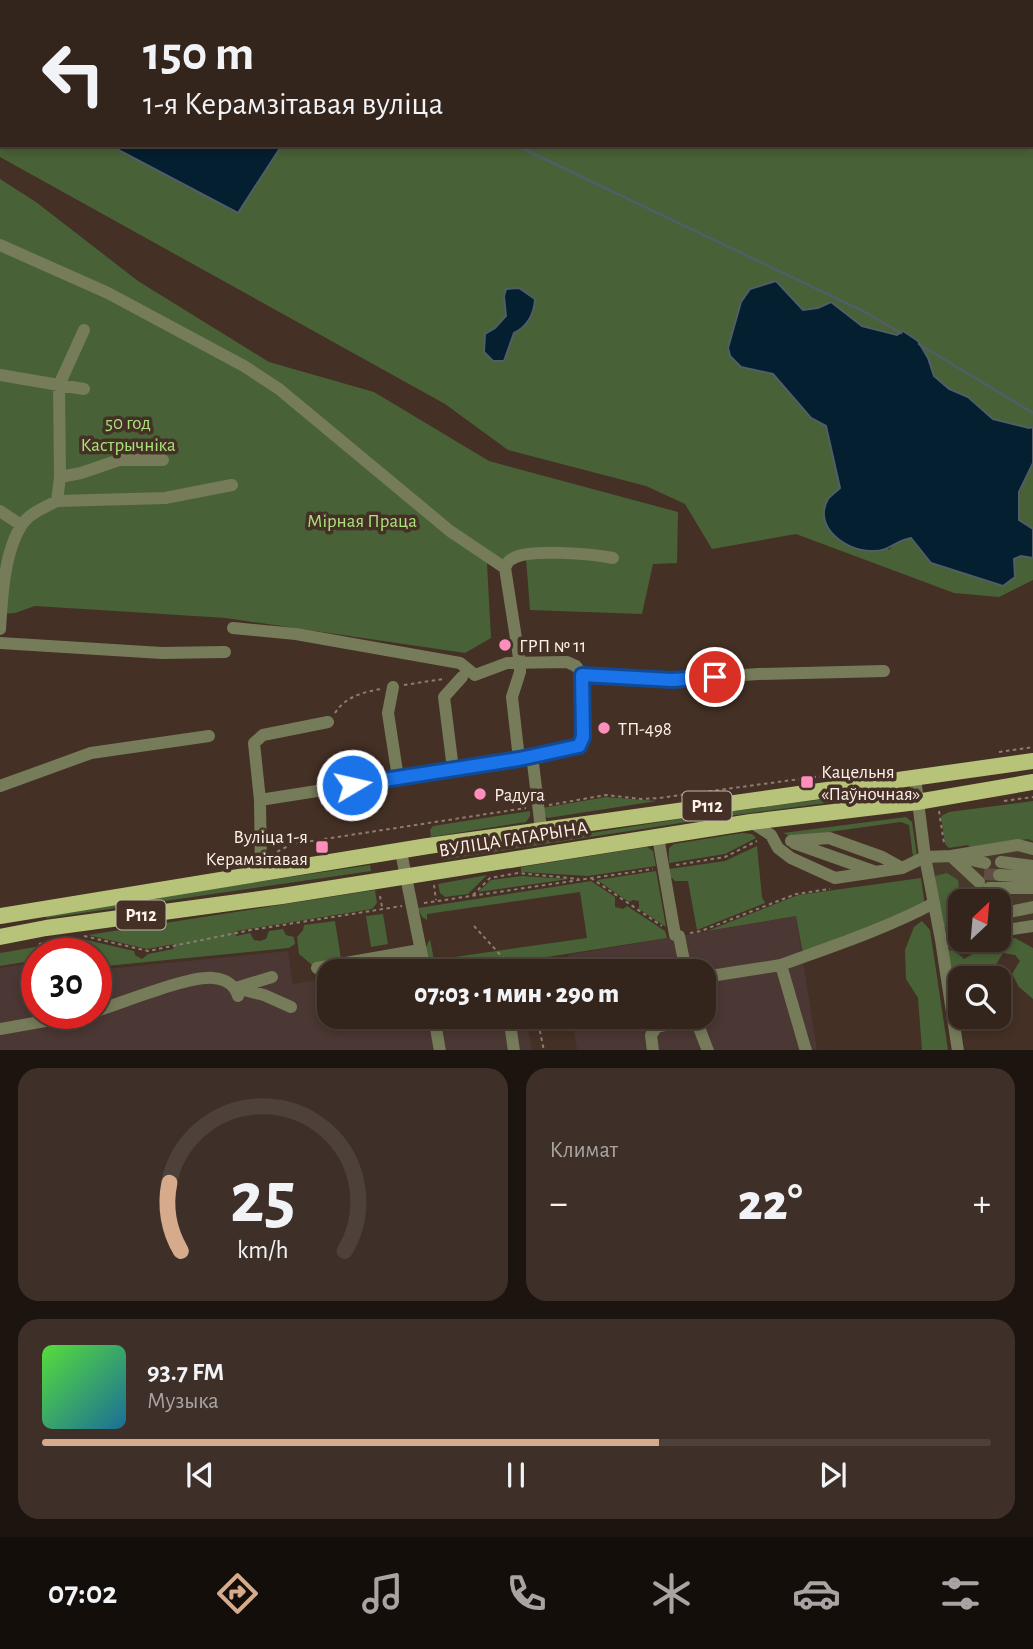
<!DOCTYPE html>
<html lang="ru">
<meta charset="utf-8">
<style>
:root{--surface:#33241c;--page:#3e3029;--text:#f1f3f6;--muted:#a9a4a3;--line:#4e413b;--accent:#d6ab8b}
body{margin:0;font-family:"Alegreya Sans",sans-serif;background:var(--page);color:var(--text);height:100vh;display:flex;flex-direction:column;font-size:26px;white-space:nowrap}
*{box-sizing:border-box;margin:0}
p{font-size:23px;color:var(--muted)}
.icon{flex:none;width:38px;height:38px;fill:none;stroke:currentColor;stroke-width:2;stroke-linecap:round;stroke-linejoin:round}
.map{position:relative;height:1050px;overflow:hidden}
.drawer{display:flex;flex-direction:column;gap:18px;padding:18px;background:#1c140f;flex:1}
.drawer>*{flex:none}
.hud{position:absolute;left:0px;top:0px;width:1034px;height:147px;box-shadow:0 4px 10px #0003,0 0 0 2px var(--line);background:#33241c;color:var(--text);overflow:hidden}
.needle{width:46px;rotate:26deg}
.tools{position:absolute;left:948px;top:889px;display:grid;gap:14px}
.tools a{display:grid;place-items:center;width:63px;height:63px;border-radius:14px;background:var(--surface);box-shadow:0 4px 10px #0003,0 0 0 2px var(--line);font-size:35px}
.speed{position:absolute;left:21px;top:938px;display:flex;gap:14px;font-size:35px;font-weight:700;text-align:center}
.speed>*{display:grid;place-content:center;width:91px;height:91px;border-radius:50%;background:var(--surface);box-shadow:0 4px 10px #0003,0 0 0 2px var(--line);line-height:1}
.speed .limit{border:10px solid #d22;background:#fff;color:#111}
.pin{position:absolute;display:grid;place-items:center;width:60px;height:60px;color:#fff;margin:-30px;border:4px solid #fff;border-radius:50%;box-shadow:0 2px 7px #0007}
.me{position:absolute;width:77px;margin:-38px;rotate:81deg;stroke-linejoin:round;filter:drop-shadow(0 0 5px #0008)}
.turn{display:flex;align-items:center;gap:24px;height:147px;padding:0 28px;font-size:32px}
.turn .icon{width:91px;height:91px;stroke-width:2.5}
.turn b{display:block;font-size:49px;line-height:60px}
.big{font-size:52px;font-weight:800;line-height:1.1}
.drawer .widget{flex:1;display:flex;flex-direction:column;justify-content:center;gap:10px;min-width:0;padding:0 24px;border-radius:21px;background:var(--page)}
.drawer .dial{align-items:center;gap:0}
.dial svg{height:182px;overflow:visible;fill:none;stroke:var(--line);stroke-width:7;stroke-linecap:round;text-anchor:middle}
.dial text{fill:var(--text);stroke:none}
.song{display:flex;align-items:center;gap:21px}
.cover{width:84px;height:84px;border-radius:10px;background:linear-gradient(135deg,hsl(110 70% 55%),hsl(200 70% 35%))}
.played{height:7px;border-radius:4px;background:linear-gradient(90deg,var(--accent) 65%,var(--line) 65%)}
.keys{display:flex;justify-content:space-around;direction:ltr}
.heat{display:flex;justify-content:space-between;align-items:center;font-size:38px;direction:ltr}
.drawer .tiles{flex:1;display:grid;gap:18px;grid-template-columns:1fr 1fr}
.widget:last-child{grid-column:span 2}
.trip{position:absolute;left:317px;top:959px;width:399px;height:70px;border-radius:21px;background:var(--surface);box-shadow:0 4px 10px #0003,0 0 0 2px var(--line);font-weight:800;line-height:70px;text-align:center}
.dock{display:flex;height:112px;justify-content:space-around;align-items:center;background:#140e0b;color:var(--muted)}
.dock .icon{width:49px;height:49px}
.dock .current{color:var(--accent)}
.dock b{font-size:32px;color:var(--text)}
.map>svg:first-child{display:block}
.commercial{fill:#473a2b}
.industrial{fill:#4b3733}
.green{fill:#496136}
.water{fill:#041f2f;stroke:#4f5e67;stroke-width:2}
.lines{fill:none;stroke-linecap:round;stroke-linejoin:round}
.stream{stroke:#4f5e67;stroke-width:2.5}
.minor-tunnel{stroke:#604d43;stroke-width:12;stroke-dasharray:12 6;stroke-linecap:butt}
.path{stroke:#8e7c73;stroke-width:2;stroke-dasharray:3.5 3.5;stroke-linecap:butt}
.minor{stroke:#767c59;stroke-width:12}
.major{stroke:#b7c379;stroke-width:16}
.route-casing{stroke:#114b97;stroke-width:18}
.route{stroke:#1a73e8;stroke-width:12}
.poi-dot{fill:#fe8ebc;stroke:#443025;stroke-width:2.5}
.labels{text-anchor:middle;stroke-width:7;stroke-linejoin:round;paint-order:stroke}
.shield{fill:#443025;stroke:#c6b7af;stroke-width:2}
.shield-label{font-size:18px;font-weight:bold;fill:#fef1ea}
.park-label{font-size:19px;fill:#aae27c;stroke:#443025}
.poi-label{font-size:19px;fill:#fef1ea;stroke:#443025;text-anchor:start}
.street-label{font-size:19px;fill:#fef1ea;stroke:#443025}
</style>
<div class="map">
<svg width="1033" height="1051" viewBox="0 0 1033 1051">
<rect width="100%" height="100%" fill="#443025"/>
<path class="commercial" d="M1028,839L1033,841V929L999,935V901H961V940H971L945,944L931,855Z"/>
<path class="industrial" d="M796,916L817,1050H577L572,1017H704V971H571L568,955Z
M288,951L293,984L329,978V1017H526L532,1050L0,1051V968L37,962V1013H96V970Z"/>
<path class="green" d="M570,0H1033V427L1029,429L993,419L968,397L949,389L934,376L928,358L897,335L862,326L831,302L818,308L803,310L776,281L766,285L741,367L773,374L811,417L826,426L840,488L829,498L889,550L899,540L911,538L932,563L1003,586L1015,577L1014,559L1021,556L1033,558V580L999,597L954,593L796,534L712,549L685,504L646,486L508,450L445,404L0,157V88L2,145H109L238,213L282,145H1032V2H570Z
M0,179L36,202L138,281L269,362L374,392L489,461L678,512L677,563L653,564L642,614L530,610L526,558L487,563L491,638L465,653L226,618L35,606L15,613L0,614Z
M1032,463H1033V529L1019,520C1017,495 1022,485 1032,463Z
M878,792L879,796L713,818L442,860L441,857L710,814Z
M606,797L657,801L548,818L544,816L542,808Z
M1033,801V841L1028,839L971,848L968,845L949,848L945,844L941,816L949,812Z
M530,811V816L526,822L431,837L430,830L433,826Z
M906,817L912,822L917,856L913,857L909,825L901,822L792,837L783,833Z
M742,833L752,834L756,838L725,854L669,863V848L674,844Z
M757,846L762,897L765,903L697,930L688,881H675L670,876L669,869L725,861Z
M647,847L653,851L656,866L588,876L521,872V867Z
M370,865L371,871L47,918L44,916L45,914Z
M656,871L666,927L639,909V901L633,900L629,902L597,880Z
M947,873L958,880L961,903H958L957,899L948,901L956,931L943,926L934,879L935,876Z
M487,875L468,894L445,897L440,893L438,884Z
M522,876L569,879L478,892L491,880Z
M921,878L925,906L852,936L845,935L803,954L796,916L707,931L798,895Z
M591,881L615,897V907L623,909L627,906L665,931L667,938L459,971H431L425,949L430,939L434,960L587,938L580,892L427,914V920L422,917L418,908Z
M375,890L377,903L372,909L237,931L236,936L250,933L254,940L260,941L266,939L269,931L283,929L286,935L294,937L295,944L289,948L96,967V954H37V960L0,966V953L82,939L134,951L135,955L142,959L148,954L173,949L175,944L147,949L88,935Z
M383,914L388,944L371,947L366,916Z
M335,921L341,959L312,965L299,954L297,937L303,930L304,925Z
M922,921L930,930L948,1050H922L918,998L906,979L905,950L914,927Z
M1015,938L1033,948V999L1019,987L1012,974L1020,961L1015,955L1003,953L988,978H961V983L956,987L950,983L948,950L955,951L964,959L997,940Z"/>
<path class="water" d="M0,0H372L2,2V89Z
M109,145H282L238,213Z
M776,281L803,310L818,308L831,302L862,326L897,335L903,331L918,341L928,358L934,376L949,389L968,397L993,419L1029,428L1033,427V463L1019,492V520L1033,529V558L1021,556L1014,559L1015,577L1003,586L931,563L911,538C894,541 890,552 871,551C846,551 812,527 828,499C831,495 837,491 840,488L826,426L811,418L773,374L741,367L730,356L728,348L741,302L750,289Z
M519,288L535,299C534,315 528,326 514,333L504,361H493L484,352L485,334L495,328L506,316L504,296L506,289Z"/>
<g class="lines">
<path class="stream" d="M515,145L865,312L901,333
M919,344L1033,413"/>
<path class="minor-tunnel" d="M984,874L999,875"/>
<path class="path" d="M404,685L443,679
M335,713C345,697 363,692 381,689
M999,752L1033,747
M1004,801L1033,797
M549,805L606,795L641,799L659,798L852,772
M939,811L944,843
M271,855L292,844L526,808
M676,865L725,857L757,841
M591,878L662,926
M434,885L436,900
M473,895L490,878L518,873L579,879
M380,896L382,907
M424,903L653,869
M474,926L515,971
M690,933L701,931L796,894L830,889
M84,936L148,951L251,930L402,906
M39,944L61,940
M537,1017L544,1051"/>
<path class="minor" d="M0,245L108,293L244,366L279,389L450,531L505,568
M0,375L59,385L60,477
M84,389L59,385L84,330
M57,501L60,477L81,473L119,460H163
M0,511L21,525
M233,628L296,634L460,663L475,675L507,663L567,662L576,666L582,675
M0,629C2,598 4,553 21,526C28,514 45,507 57,501L165,498L232,485
M0,643L162,653L225,652
M582,675L672,680L758,674L884,671
M393,687L388,713L398,778
M532,755L541,829
M519,759L512,697L520,672V664L505,568C507,564 507,561 512,559C528,548 593,554 613,558
M453,769L444,697L462,677
M915,778L925,857L941,940L958,1051
M0,786L91,753L209,736
M260,800L519,759L576,747L582,743L583,737L582,675
M751,822L771,835L778,848L791,858L835,878L902,868L925,857L951,856L1018,845L1033,849
M658,837L675,935L679,936L686,971
M791,841L829,838L882,857L902,868
M794,843L873,871
M401,852L425,971
M951,856L979,882
M962,858L985,863
M1001,862L1033,866
M261,874L260,800L254,743L263,735L328,722
M999,875L1033,877
M989,888H1033
M955,905L960,937
M999,919L1005,913L1033,907
M999,931L1033,926
M781,965C833,946 885,929 934,903
M317,968L420,950
M272,977L236,988L264,995L291,1007
M704,977L781,965L806,1051
M96,1011C122,1003 190,975 213,978C225,979 235,985 238,996
M434,1017L440,1051
M509,1017L514,1051
M695,1017L708,1051
M0,1029L90,1013
M653,1051L651,1035L657,1027L695,1018"/>
<path class="major" d="M0,916L428,846L1033,761
M0,937L46,928L282,896L751,822L917,802L1033,782"/>
</g>
<g class="lines">
<g class="route-casing">
<path id="route" d="M352,785L519,759L579,746L583,737L582,675L672,680L715,677"/>
</g>
<use href="#route" class="route"/>
</g>
<g class="poi-dot">
<circle cx="505" cy="645" r="7"/>
<circle cx="604" cy="728" r="7"/>
<rect x="800" y="775" width="14" height="14" rx="3.5"/>
<circle cx="480" cy="794" r="7"/>
<rect x="315" y="840" width="14" height="14" rx="3.5"/>
</g>
<g class="labels">
<g class="shield">
<rect x="682.5" y="791.5" width="49" height="29" rx="5"/>
<rect x="116.5" y="900.5" width="49" height="29" rx="5"/>
</g>
<g class="shield-label">
<text x="707" y="812">Р112</text>
<text x="141" y="921">Р112</text>
</g>
<g class="park-label">
<text x="128" y="429">50 год<tspan x="128" dy="22">Кастрычніка</tspan></text>
<text x="362" y="527">Мірная Праца</text>
</g>
<g class="poi-label">
<text x="519" y="652">ГРП № 11</text>
<text x="618" y="735">ТП-498</text>
<text x="821" y="778">Кацельня<tspan x="821" dy="22">«Паўночная»</tspan></text>
<text x="494" y="801">Радуга</text>
<text x="308" y="843" text-anchor="end">Вуліца 1-я<tspan x="308" dy="22">Керамзітавая</tspan></text>
</g>
<g class="street-label">
<text transform="translate(513 838) rotate(-9)" y="7">ВУЛІЦА ГАГАРЫНА</text>
</g>
</g>
</svg>
<div class="tools">
<a><svg class="needle" viewBox="-14 -14 28 28"><path d="M0-13l5 13h-10z" fill="#e53935"/><path d="M0 13l5-13h-10z" fill="#a9a4a3"/></svg></a>
<a><svg class="icon" aria-label="search" viewBox="0 0 24 24"><circle cx="10" cy="10" r="6"/><path d="M15 15l6 6"/></svg></a>
</div>
<div class="speed"><div class="limit">30</div></div>
<div class="pin" style="left:715px;top:677px;background:#d93025"><svg class="icon" aria-label="arrive" viewBox="0 0 24 24"><path d="M6 21V4h12l-3 4 3 4H6"/></svg></div>
<svg class="me" style="left:352px;top:785px" viewBox="-20 -20 40 40"><circle r="17" fill="#1a73e8" stroke="#fff" stroke-width="3"/><path d="M0-11L8 9 0 5-8 9z" fill="#fff"/></svg>
<div class="trip">07:03 · 1 мин · 290 m</div>
<div class="hud">
<div class="turn"><svg class="icon" aria-label="left" viewBox="0 0 24 24"><path d="M17 20v-9H6M10 6l-5 5 5 5"/></svg><div><b>150 m</b>1-я Керамзітавая вуліца</div></div>
</div>
</div>
<section class="drawer">
<div class="tiles">
<div class="widget dial"><svg viewBox="0 0 100 80">
<path d="M14 69A42 42 0 1 1 86 69"/>
<path d="M14 69A42 42 0 0 1 9 39" stroke="#d6ab8b"/>
<text x="50" y="56" font-size="32" font-weight="700">25</text>
<text x="50" y="72" font-size="11">km/h</text>
</svg></div>
<div class="widget"><p>Климат</p>
<div class="heat"><a>−</a><b class="big">22°</b><a>+</a></div>
</div>
<div class="widget">
<div class="song"><i class="cover"></i><div><b>93.7 FM</b><p>Музыка</p></div></div>
<div class="played"></div>
<div class="keys"><svg class="icon" aria-label="previous" viewBox="0 0 24 24"><path d="M18 5L8 12l10 7zM5 5v14"/></svg><svg class="icon" aria-label="pause" viewBox="0 0 24 24"><path d="M8 5v14M16 5v14"/></svg><svg class="icon" aria-label="next" viewBox="0 0 24 24"><path d="M6 5l10 7-10 7zM19 5v14"/></svg></div>
</div>
</div>
</section>
<nav class="dock">
<b>07:02</b>
<svg class="icon current" aria-label="directions" viewBox="0 0 24 24"><path d="M12 3l9 9-9 9-9-9zM9 14v-3h6M13 9l2 2-2 2"/></svg>
<svg class="icon" aria-label="music" viewBox="0 0 24 24"><path d="M9 18V5l10-2v13"/><circle cx="6" cy="18" r="3"/><circle cx="16" cy="16" r="3"/></svg>
<svg class="icon" aria-label="phone" viewBox="0 0 24 24"><path d="M5 4h4l2 5-3 2q2 4 5 5l2-3 5 2v4C11 20 4 13 5 4z"/></svg>
<svg class="icon" aria-label="climate" viewBox="0 0 24 24"><path d="M12 3v18M4 7l16 10M4 17L20 7"/></svg>
<svg class="icon" aria-label="car" viewBox="0 0 24 24"><path d="M5 17H2v-5l4-1 3-4h7l3 4 3 1v5h-3M9 17h6M6 11h13"/><circle cx="7" cy="17" r="2"/><circle cx="17" cy="17" r="2"/></svg>
<svg class="icon" aria-label="filters" viewBox="0 0 24 24"><path d="M4 7h16M4 17h16"/><circle cx="9" cy="7" r="2"/><circle cx="15" cy="17" r="2"/></svg>
</nav>
